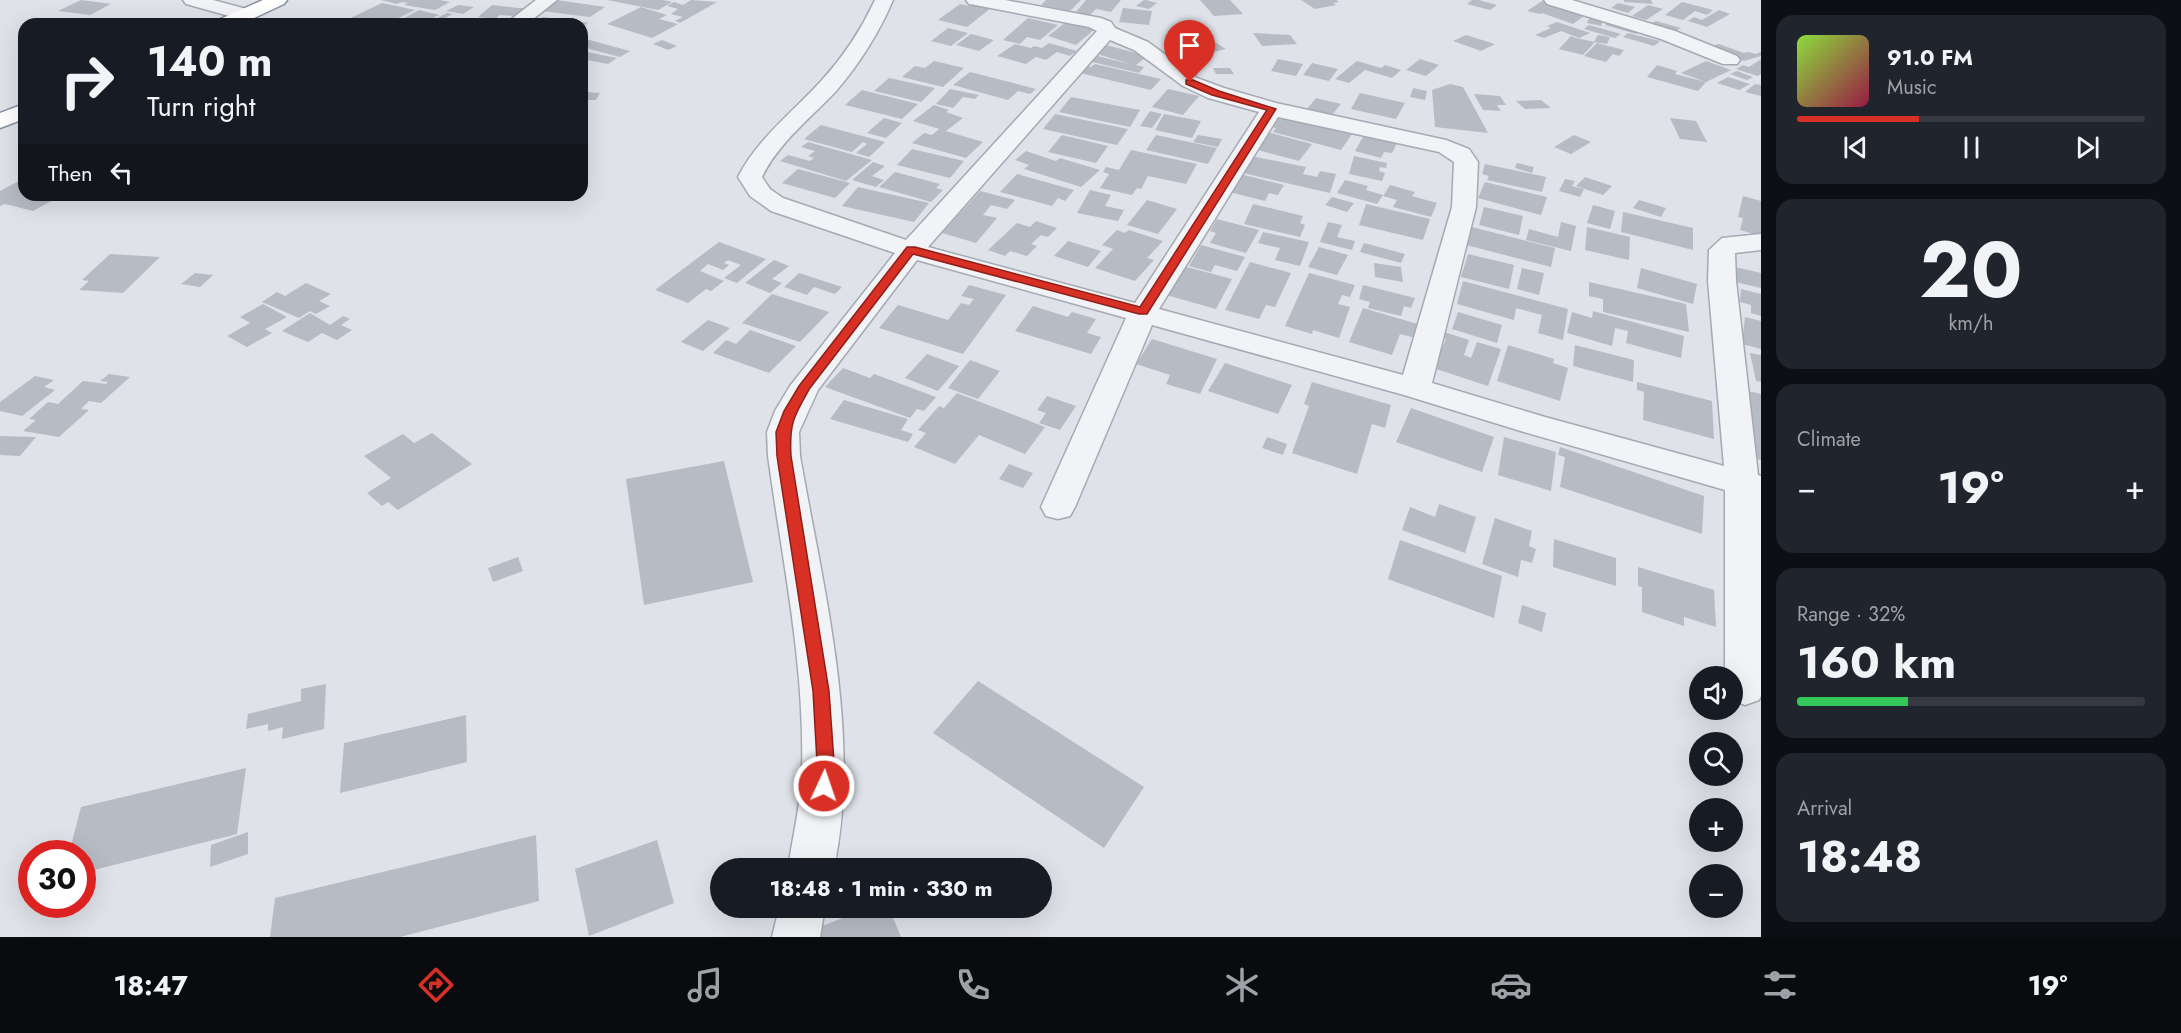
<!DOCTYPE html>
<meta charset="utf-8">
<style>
:root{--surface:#171b24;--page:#20242c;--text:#f1f3f6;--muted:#9ea1a6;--line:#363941;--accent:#d93025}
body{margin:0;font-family:Jost,sans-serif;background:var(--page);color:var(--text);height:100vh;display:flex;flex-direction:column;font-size:22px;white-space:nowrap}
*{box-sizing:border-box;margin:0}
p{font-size:20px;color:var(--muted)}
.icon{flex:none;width:33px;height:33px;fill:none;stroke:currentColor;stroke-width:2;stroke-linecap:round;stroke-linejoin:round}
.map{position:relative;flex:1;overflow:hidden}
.panel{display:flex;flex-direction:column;gap:15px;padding:15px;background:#0d0f14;width:420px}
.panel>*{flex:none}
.hud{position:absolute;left:18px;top:18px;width:570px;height:183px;border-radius:18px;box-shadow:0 6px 24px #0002;background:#171b24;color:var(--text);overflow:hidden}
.buttons{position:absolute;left:1689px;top:666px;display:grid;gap:12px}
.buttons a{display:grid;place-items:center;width:54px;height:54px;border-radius:50%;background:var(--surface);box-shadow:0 6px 24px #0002;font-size:30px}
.speed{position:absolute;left:18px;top:840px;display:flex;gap:12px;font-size:30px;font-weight:700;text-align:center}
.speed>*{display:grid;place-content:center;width:78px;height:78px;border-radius:50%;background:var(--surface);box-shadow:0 6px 24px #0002;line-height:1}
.speed .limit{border:9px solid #d22;background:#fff;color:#111}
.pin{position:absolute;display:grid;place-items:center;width:51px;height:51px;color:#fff;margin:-62px -26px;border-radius:50% 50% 50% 0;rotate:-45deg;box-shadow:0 0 6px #0007}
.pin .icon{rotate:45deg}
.me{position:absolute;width:66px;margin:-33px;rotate:3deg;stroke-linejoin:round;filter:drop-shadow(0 0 4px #0008)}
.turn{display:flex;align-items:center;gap:21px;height:126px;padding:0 30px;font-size:27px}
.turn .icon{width:78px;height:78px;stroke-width:2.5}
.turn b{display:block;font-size:42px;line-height:51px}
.then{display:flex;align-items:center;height:57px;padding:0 30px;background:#0003;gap:12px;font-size:22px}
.big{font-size:45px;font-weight:700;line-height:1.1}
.panel .tile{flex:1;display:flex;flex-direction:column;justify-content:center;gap:9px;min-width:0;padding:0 21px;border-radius:18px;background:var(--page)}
.panel .dial{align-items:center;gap:0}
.dial b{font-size:78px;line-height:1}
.song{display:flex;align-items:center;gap:18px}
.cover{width:72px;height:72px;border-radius:9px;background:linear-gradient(135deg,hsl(90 70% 55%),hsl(340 70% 35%))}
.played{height:6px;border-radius:3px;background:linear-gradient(90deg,var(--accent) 35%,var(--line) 35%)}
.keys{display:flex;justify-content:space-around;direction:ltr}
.heat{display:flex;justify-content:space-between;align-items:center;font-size:33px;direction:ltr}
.charge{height:9px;border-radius:4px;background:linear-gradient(90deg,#34c759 32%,var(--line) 0)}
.trip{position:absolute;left:710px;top:858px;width:342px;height:60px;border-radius:30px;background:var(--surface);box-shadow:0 6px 24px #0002;font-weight:700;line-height:60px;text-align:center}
.dock{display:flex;height:96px;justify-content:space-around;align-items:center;background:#090b0e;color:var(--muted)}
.dock .icon{width:42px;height:42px}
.dock .active{color:var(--accent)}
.dock b{font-size:27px;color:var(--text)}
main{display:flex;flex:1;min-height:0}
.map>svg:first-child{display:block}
.building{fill:#b7bbc4}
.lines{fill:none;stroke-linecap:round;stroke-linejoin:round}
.minor-casing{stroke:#a5a9b2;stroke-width:3}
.trunk-casing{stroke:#878e9e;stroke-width:3}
.minor{fill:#f2f3f6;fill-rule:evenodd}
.trunk{fill:#fff;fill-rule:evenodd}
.route{fill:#d93025;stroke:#8d1f18;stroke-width:1.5}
</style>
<main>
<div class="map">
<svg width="1761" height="937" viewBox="0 0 1761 937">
<rect width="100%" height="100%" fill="#dfe2e8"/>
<path class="building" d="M81,0L111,4L90,15L58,11Z
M381,0H440L450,2L435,10L404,5L408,3L402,2L397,4Z
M557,0L605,7L590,17L542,11Z
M607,0H663L672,2L658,10Z
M691,0L717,2L680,23L675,21L683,17L671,14L678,9L667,6L674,2L683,5Z
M1046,0H1081L1070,11L1041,5Z
M1086,0H1121L1111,12L1096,9L1090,15L1076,12Z
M1144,0H1146L1157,3L1149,9L1136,6Z
M1200,0H1230L1243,14L1214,16Z
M1301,0H1336L1339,2L1333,3L1336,5L1315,9Z
M1472,0H1479L1497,5L1490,10L1467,4Z
M1624,0H1651L1653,4L1624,2Z
M1542,1L1588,13L1573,24L1542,13L1540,14L1527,11Z
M1682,2L1713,10L1707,15L1695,11L1683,20L1665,15Z
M382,3L415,10L392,21L401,24H338Z
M1618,3L1635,7L1628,13L1611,8Z
M960,4L969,6L973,4L991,8L967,27L938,20Z
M458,5L474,7L463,14L446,11Z
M492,5L518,8H524L515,16L500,15L495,19L478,17Z
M1648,5L1663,9L1646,20L1632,16Z
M641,7L667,15L659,19L678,24L652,38L607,24Z
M1123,8L1152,11L1149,25L1119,22Z
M419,10L439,15L421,24H407L411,22L401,20Z
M1719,10L1730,14L1707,27L1688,21L1694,17L1702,20Z
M447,13L453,14L445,18L455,21L451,22L454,24H425Z
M543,17L582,22L588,23L582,28V24H533Z
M1590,17L1604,19L1601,26L1587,23Z
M1028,18L1058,25L1040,40L1027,37L1020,44L1003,40Z
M1610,21L1641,29L1636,34L1605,25Z
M1656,21L1681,28L1672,33L1648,25Z
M1066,22L1095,29L1076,45L1048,36Z
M1557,22L1590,33L1579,38L1561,31L1544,38L1535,35L1551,28L1547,26Z
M1589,25L1621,34L1615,38L1584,29Z
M948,28L968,33L951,46L931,41Z
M1253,33L1290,35L1297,44L1262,46Z
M1628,33L1660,41L1654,46L1623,37Z
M971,34L994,40L979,51L956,45Z
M1204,35L1226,49L1204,54L1182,39Z
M1466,35L1495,44L1481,51L1453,41Z
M1598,35L1610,37L1607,44L1594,42Z
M1571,36L1576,38L1595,42L1583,55L1559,49Z
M582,38L630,51L620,57L582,47Z
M662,40L677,46L668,50L653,44Z
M1049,43L1077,51L1070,56L1057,52L1046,60L1036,57L1026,64L997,56L1015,44L1031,48L1034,46L1042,48Z
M1597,43L1624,50L1619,56L1613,54L1606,62L1584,56Z
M1719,44L1744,53L1748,52L1756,54L1761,52V56L1744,61L1708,47Z
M1106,45L1148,56L1136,65L1144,67L1139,73L1088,61L1094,55L1133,65L1094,53Z
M582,51L617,58L608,64L582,59Z
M1278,59L1303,64L1296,76L1271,71Z
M1420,59L1439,65L1426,76L1406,70Z
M1761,59V74L1758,76L1736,69L1743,65L1749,67Z
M934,61L964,68L943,87L902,77L915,66L925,68Z
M1357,61L1381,68L1385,65L1401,70L1392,78L1365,70L1349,83L1335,79Z
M1706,61L1731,70L1706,82L1681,73Z
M1312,63L1338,69L1329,81L1303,75Z
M1095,64L1161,79L1151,90L1080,73L1088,66L1091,67Z
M1657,65L1677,71L1675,74L1706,82L1698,91L1647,77Z
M1213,68H1230L1234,74H1216Z
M1737,71L1753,77L1747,80L1730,74Z
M970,72L1036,89L1030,94L1018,91L1008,100L953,85Z
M1728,77L1750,84L1739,90L1717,83Z
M889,78L935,88L921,102L874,91Z
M1450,84L1463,87L1488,133L1435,127L1432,90Z
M1755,84L1761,85V96L1745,92Z
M1413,88L1427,91L1425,100L1410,97Z
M950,89L979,95L975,99L963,97L953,108L936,104Z
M1168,89L1199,96L1183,115L1152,107Z
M862,90L918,104L902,119L845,105Z
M587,92L600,93L596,100H582V95Z
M1360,93L1405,103L1396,119L1351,109Z
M1474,94L1500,96L1506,105H1497L1501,111L1483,110Z
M1071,97L1140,110L1130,127L1059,112Z
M1316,98L1341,104L1332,115L1307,109Z
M1541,100L1551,108L1525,109L1516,101Z
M934,105L949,110L946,112L963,118L946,131L913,121Z
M1150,111L1162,114L1152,128L1140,126Z
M1055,114L1128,129L1117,145L1043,129Z
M1164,114L1201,121L1192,138L1155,130Z
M1277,115L1352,134L1341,150L1273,132L1276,128L1269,126Z
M884,118L902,123L886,138L867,133Z
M1670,118L1696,121L1707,142L1680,139Z
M821,125L885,142L869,157L856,153L867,144L863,142L852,152L804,139Z
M939,129L983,142L966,158L912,143L924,133L932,135Z
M1263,131L1312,144L1299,161L1250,148Z
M1062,135L1108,146L1096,163L1048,152Z
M1156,135L1189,142L1217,148L1208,164L1146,150Z
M1198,135L1222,139L1218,147L1193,142Z
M1364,135L1397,143L1392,153L1384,152L1381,158L1355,151Z
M1574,135L1591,142L1571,154L1554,147Z
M808,142L872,160L846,181L780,161L788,155L810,161L814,158L808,156L815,151L801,147Z
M912,149L964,161L950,178L897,165Z
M1131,150L1197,164L1186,184L1148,176L1141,189L1137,188L1132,195L1100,188L1109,174L1103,172L1106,167L1119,170Z
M1026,151L1056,161L1060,158L1100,170L1081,187L1024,169L1029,165L1015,160Z
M1251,156L1306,167L1303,174L1317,177L1320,171L1336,174L1330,193L1243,173Z
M1354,156L1387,163L1386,168L1380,167L1379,171L1385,173L1382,181L1349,174Z
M873,162L885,166L872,176L884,180L876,187L852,180Z
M1517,163L1534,167L1532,173L1515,168Z
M1485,164L1546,177L1542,192L1487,180L1489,176L1482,174Z
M798,169L850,183L835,198L782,183Z
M895,172L940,184L936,188L943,190L931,202L879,187Z
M1017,174L1074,190L1065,201L1058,198L1052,206L1000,192Z
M1240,174L1284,185L1278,195L1269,193L1265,201L1229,192Z
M1585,177L1612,186L1603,195L1576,186Z
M1565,179L1575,181L1572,186L1584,189L1580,197L1559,191Z
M1345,180L1368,186L1366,190L1383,195L1377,204L1337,193Z
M19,181L24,183V195H62L33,211L5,204L0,206V191Z
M1485,182L1547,197L1541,215L1478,198Z
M1390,185L1415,192L1412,196L1437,203L1431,217L1393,207L1397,200L1383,196Z
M858,187L929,203L914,222L842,206Z
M1090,190L1111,195L1105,206L1124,210L1118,221L1077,213Z
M980,191L1015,200L1007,209L991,205L983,215L997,218L976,243L942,233Z
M1743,196L1761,201V236L1740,230L1743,218L1738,217Z
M1332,197L1354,203L1347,212L1325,205Z
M1147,200L1177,209L1158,234L1127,225Z
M1639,200L1666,208L1661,217L1633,208Z
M1253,204L1303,216L1300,223L1305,225L1300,237L1244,224Z
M1366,204L1430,219L1423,240L1359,225Z
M1593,205L1615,211L1610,229L1587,223Z
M1484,207L1523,216L1519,235L1479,225Z
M1623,212L1693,228V250L1621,232Z
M1217,219L1259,230L1246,253L1210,243L1216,233L1210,231Z
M1036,221L1057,228L1048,237L1041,235L1031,244L1037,246L1027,256L1010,251L1005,256L988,250L1017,223L1030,227Z
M1328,222L1342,225L1337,237L1355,241L1352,250L1320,242Z
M1561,222L1576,226L1571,251L1526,240L1529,229L1558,237Z
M1472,227L1555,248L1551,267L1466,245Z
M1587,227L1630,237L1629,260L1585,250Z
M1117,230L1125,233L1129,230L1163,241L1147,258L1154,260L1135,281L1095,268L1113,249L1102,245Z
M1263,232L1309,242L1300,266L1275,260L1280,248L1258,243Z
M1068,241L1101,251L1088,267L1054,256Z
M719,242L766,259L737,283L724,278L741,265L728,260L724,263L729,265L723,270L708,264L700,271L724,281L711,291L706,289L688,303L655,290Z
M1364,243L1405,254L1401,263L1360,252Z
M1201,245L1245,257L1237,271L1215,265L1211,272L1189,266Z
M1319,247L1348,255L1337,275L1308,267Z
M110,254L160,257L123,293L79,290L89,281L82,280Z
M1468,254L1514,265L1509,289L1461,277Z
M774,260L789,266L772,279L782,283L770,293L745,283Z
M1250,262L1291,273L1275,307L1266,305L1259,319L1225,310Z
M1374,263L1401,267L1403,282L1375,277Z
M1183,266L1232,279L1216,309L1166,295Z
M1735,267L1761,273V288L1735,282Z
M1522,268L1544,273L1539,295L1517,289Z
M1641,268L1697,284L1693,304L1637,288Z
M195,273L213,275L200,287L181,284Z
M799,273L842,287L835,294L814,287L807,295L784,287Z
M1309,273L1355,285L1350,297L1342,295L1338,304L1350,307L1339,338L1313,330L1312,334L1285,326Z
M1463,281L1568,309L1563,340L1538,333L1542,315L1516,308L1514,320L1457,304Z
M1589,282L1686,304L1689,332L1603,312V299L1589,296Z
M306,283L331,294L319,301L330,306L316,314L310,311L299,318L262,302L277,292L285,296Z
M969,285L1006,295L963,354L879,328L898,305L948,320L961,303L969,305L974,299L961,296Z
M1363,285L1415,298L1411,308L1404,306L1401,316L1368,308L1370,302L1359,299Z
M1741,289L1761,294V316L1751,313V305L1740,302Z
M772,294L829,312L800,342L742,323Z
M263,304L287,317L265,329L272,333L247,347L227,336L250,323L240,317Z
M1033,306L1068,317L1072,312L1096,319L1087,333L1101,337L1091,354L1015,331Z
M1363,308L1421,325L1416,338L1400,334L1392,355L1349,342Z
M1593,311L1684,336L1681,358L1626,343L1628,331L1615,328L1612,346L1567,333L1572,312L1592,318Z
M1458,312L1502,325L1497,343L1452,329Z
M310,313L330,325L343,316L350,319L341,325L352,330L337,340L322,333L308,342L282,331Z
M1745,317L1761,321V349L1742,344Z
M708,320L730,328L703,351L681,342Z
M750,330L796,346L769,373L713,353L726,340L736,344Z
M1438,330L1469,340L1464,355L1471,358L1477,342L1501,349L1488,386L1433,368L1446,339L1436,336Z
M1152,339L1217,359L1200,394L1166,384L1170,375L1136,364Z
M1508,345L1554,359L1553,363L1568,368L1560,401L1497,381Z
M1575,345L1634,360L1633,382L1573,366Z
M1750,353L1761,355V382L1756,381Z
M927,354L959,366L938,391L905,378Z
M970,360L1000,371L978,399L948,388Z
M1225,363L1292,385L1278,414L1208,391Z
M843,368L870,378L874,374L936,397L924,411L917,409L910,418L825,387Z
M109,374L130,377L101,403L89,401L81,409L89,410L59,437L23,431L36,420L29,419L48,402L58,404L83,381L106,384L108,382L100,381Z
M35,376L54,380L44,387L55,390L22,416L0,411V402Z
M1312,382L1391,405L1385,428L1372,424L1357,474L1292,453L1309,406L1304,404Z
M1637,382L1712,401L1714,439L1643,420L1644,392L1637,390Z
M1748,391L1761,394V460L1750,457Z
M957,393L1045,427L1025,454L979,435L955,464L914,447L926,433L918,430L939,406L944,408Z
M1047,396L1076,406L1060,430L1039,423L1046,413L1037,410Z
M844,400L908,419L901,430L913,434L908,442L830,419Z
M1411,408L1494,437L1482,472L1396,442Z
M432,433L472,464L398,510L388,502L382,506L367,493L391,478L364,456L403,434L414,443Z
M0,436L36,437L20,456L0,455Z
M1267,437L1287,444L1283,455L1262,448Z
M1504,437L1556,452L1551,491L1498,475Z
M1560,447L1704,496L1702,534L1560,487L1565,457L1558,455Z
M724,461L753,582L644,605L626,479Z
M1009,464L1033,473L1023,488L999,479Z
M1439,504L1476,517L1465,553L1402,530L1410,507L1435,517Z
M1495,518L1532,531L1529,546L1536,549L1532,563L1521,560L1518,577L1482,564Z
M1554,539L1616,558V586L1553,567Z
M1400,540L1502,576L1494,618L1388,579Z
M518,557L523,571L493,582L488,568Z
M1638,567L1714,590L1716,627L1684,617V626L1642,612V587L1638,586Z
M1522,605L1546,613L1542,632L1518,623Z
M978,681L1144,787L1104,848L933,733Z
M326,684L324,729L282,739L283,727L268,731V724L246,729L248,714L301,701V689Z
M466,715L467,762L340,793L344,743Z
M246,768L237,834L82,873V854H69L81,807Z
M248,832V854L210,867L211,845Z
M536,835L539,901L400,937H270L275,898Z
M657,840L674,903L589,936L575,869Z
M868,908H889L901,937H808L807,932Z"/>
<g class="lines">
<g class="minor-casing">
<path id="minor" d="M183,0H213L254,11L256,15L254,19L247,21L186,4Z
M536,0H557L527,24H505Z
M875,0H893C879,33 860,63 837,90C811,118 779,142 762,177L770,189L783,198L906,240L1097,31L1089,27L975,5L969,4L966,0H1005L1101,18L1111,22L1115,28L1148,42L1197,78L1224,88L1276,103L1446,140L1469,149L1478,162L1476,207L1432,383L1545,417L1724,466L1708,281L1709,250L1722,238L1761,234V250L1735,253L1736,281L1758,475L1761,476V696L1759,700L1745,705L1732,700V676H1725V490L1524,432L1404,395L1152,325L1075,507L1070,516L1058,519L1046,516L1041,507L1126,318L917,260L818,390L799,432L800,456C823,588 862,736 834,868H788C793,835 801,803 802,769C805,665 782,559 768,456L767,432L775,411L790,386L895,253L771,211L750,196L738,177C758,138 793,112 822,80C844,56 861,30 875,0ZM1110,40L1134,50L1183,86L1208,98L1259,112L1135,303L928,247ZM1278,117L1439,152L1454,162L1452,207L1403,375L1159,309Z
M1544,0H1572L1675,31L1737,56L1740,60L1737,64H1723L1661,39L1547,4Z
M779,908H825L820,937H772Z"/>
</g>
<g class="trunk-casing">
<path id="trunk" d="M263,0H287L284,4L241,24H215L218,20Z
M24,104V119L0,128V113Z"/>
</g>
<use href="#minor" class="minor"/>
<use href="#trunk" class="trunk"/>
</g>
<path class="route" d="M1186,80H1193L1219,91L1276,109L1147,314H1139L913,254L810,388C794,416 789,423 791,456L829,691L834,762L830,792L824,794L817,792L815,786L817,762L813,691L777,456L776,432L784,411L799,386L907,247H915L1140,307L1267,110L1212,95L1186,84Z"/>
</svg>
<div class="buttons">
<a><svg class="icon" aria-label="sound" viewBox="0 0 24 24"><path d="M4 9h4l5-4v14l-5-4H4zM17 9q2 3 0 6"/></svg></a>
<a><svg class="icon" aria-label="search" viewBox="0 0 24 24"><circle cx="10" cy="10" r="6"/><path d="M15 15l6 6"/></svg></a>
<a>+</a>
<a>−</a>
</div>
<div class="speed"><div class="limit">30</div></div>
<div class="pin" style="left:1190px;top:82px;background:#d93025"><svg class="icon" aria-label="arrive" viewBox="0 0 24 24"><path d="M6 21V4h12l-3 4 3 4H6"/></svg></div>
<svg class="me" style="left:824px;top:786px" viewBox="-20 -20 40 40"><circle r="17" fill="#d93025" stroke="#fff" stroke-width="3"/><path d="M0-11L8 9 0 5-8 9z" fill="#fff"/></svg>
<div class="trip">18:48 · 1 min · 330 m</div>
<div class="hud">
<div class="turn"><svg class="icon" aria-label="right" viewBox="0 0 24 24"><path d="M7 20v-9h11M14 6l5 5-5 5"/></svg><div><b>140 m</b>Turn right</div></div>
<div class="then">Then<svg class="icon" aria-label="left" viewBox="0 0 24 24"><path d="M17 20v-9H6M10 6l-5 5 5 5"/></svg></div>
</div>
</div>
<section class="panel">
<div class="tile">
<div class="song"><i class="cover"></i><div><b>91.0 FM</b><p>Music</p></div></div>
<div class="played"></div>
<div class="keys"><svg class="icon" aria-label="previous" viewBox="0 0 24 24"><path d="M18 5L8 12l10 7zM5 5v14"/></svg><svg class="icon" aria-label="pause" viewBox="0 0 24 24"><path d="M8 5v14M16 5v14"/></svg><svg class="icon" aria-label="next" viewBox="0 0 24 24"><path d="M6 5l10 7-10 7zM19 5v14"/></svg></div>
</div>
<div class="tile dial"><b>20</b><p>km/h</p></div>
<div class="tile"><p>Climate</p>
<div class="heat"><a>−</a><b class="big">19°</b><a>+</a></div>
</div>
<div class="tile"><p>Range · 32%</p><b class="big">160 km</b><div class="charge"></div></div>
<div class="tile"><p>Arrival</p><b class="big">18:48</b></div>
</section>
</main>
<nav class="dock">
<b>18:47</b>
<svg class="icon active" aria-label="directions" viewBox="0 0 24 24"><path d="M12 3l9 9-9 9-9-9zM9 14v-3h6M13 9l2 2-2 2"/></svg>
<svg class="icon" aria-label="music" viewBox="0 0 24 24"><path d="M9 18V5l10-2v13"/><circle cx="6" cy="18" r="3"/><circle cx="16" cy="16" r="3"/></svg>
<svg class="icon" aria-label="phone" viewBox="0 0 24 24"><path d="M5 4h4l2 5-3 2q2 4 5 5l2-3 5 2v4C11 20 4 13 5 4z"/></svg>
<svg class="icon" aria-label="climate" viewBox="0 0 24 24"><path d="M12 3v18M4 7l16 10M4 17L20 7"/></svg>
<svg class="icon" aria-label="car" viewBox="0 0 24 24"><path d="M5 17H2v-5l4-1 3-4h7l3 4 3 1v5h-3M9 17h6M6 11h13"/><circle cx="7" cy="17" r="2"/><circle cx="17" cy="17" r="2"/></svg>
<svg class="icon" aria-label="filters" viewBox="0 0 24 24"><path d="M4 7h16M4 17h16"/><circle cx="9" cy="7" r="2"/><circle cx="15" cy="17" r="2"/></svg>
<b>19°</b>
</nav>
